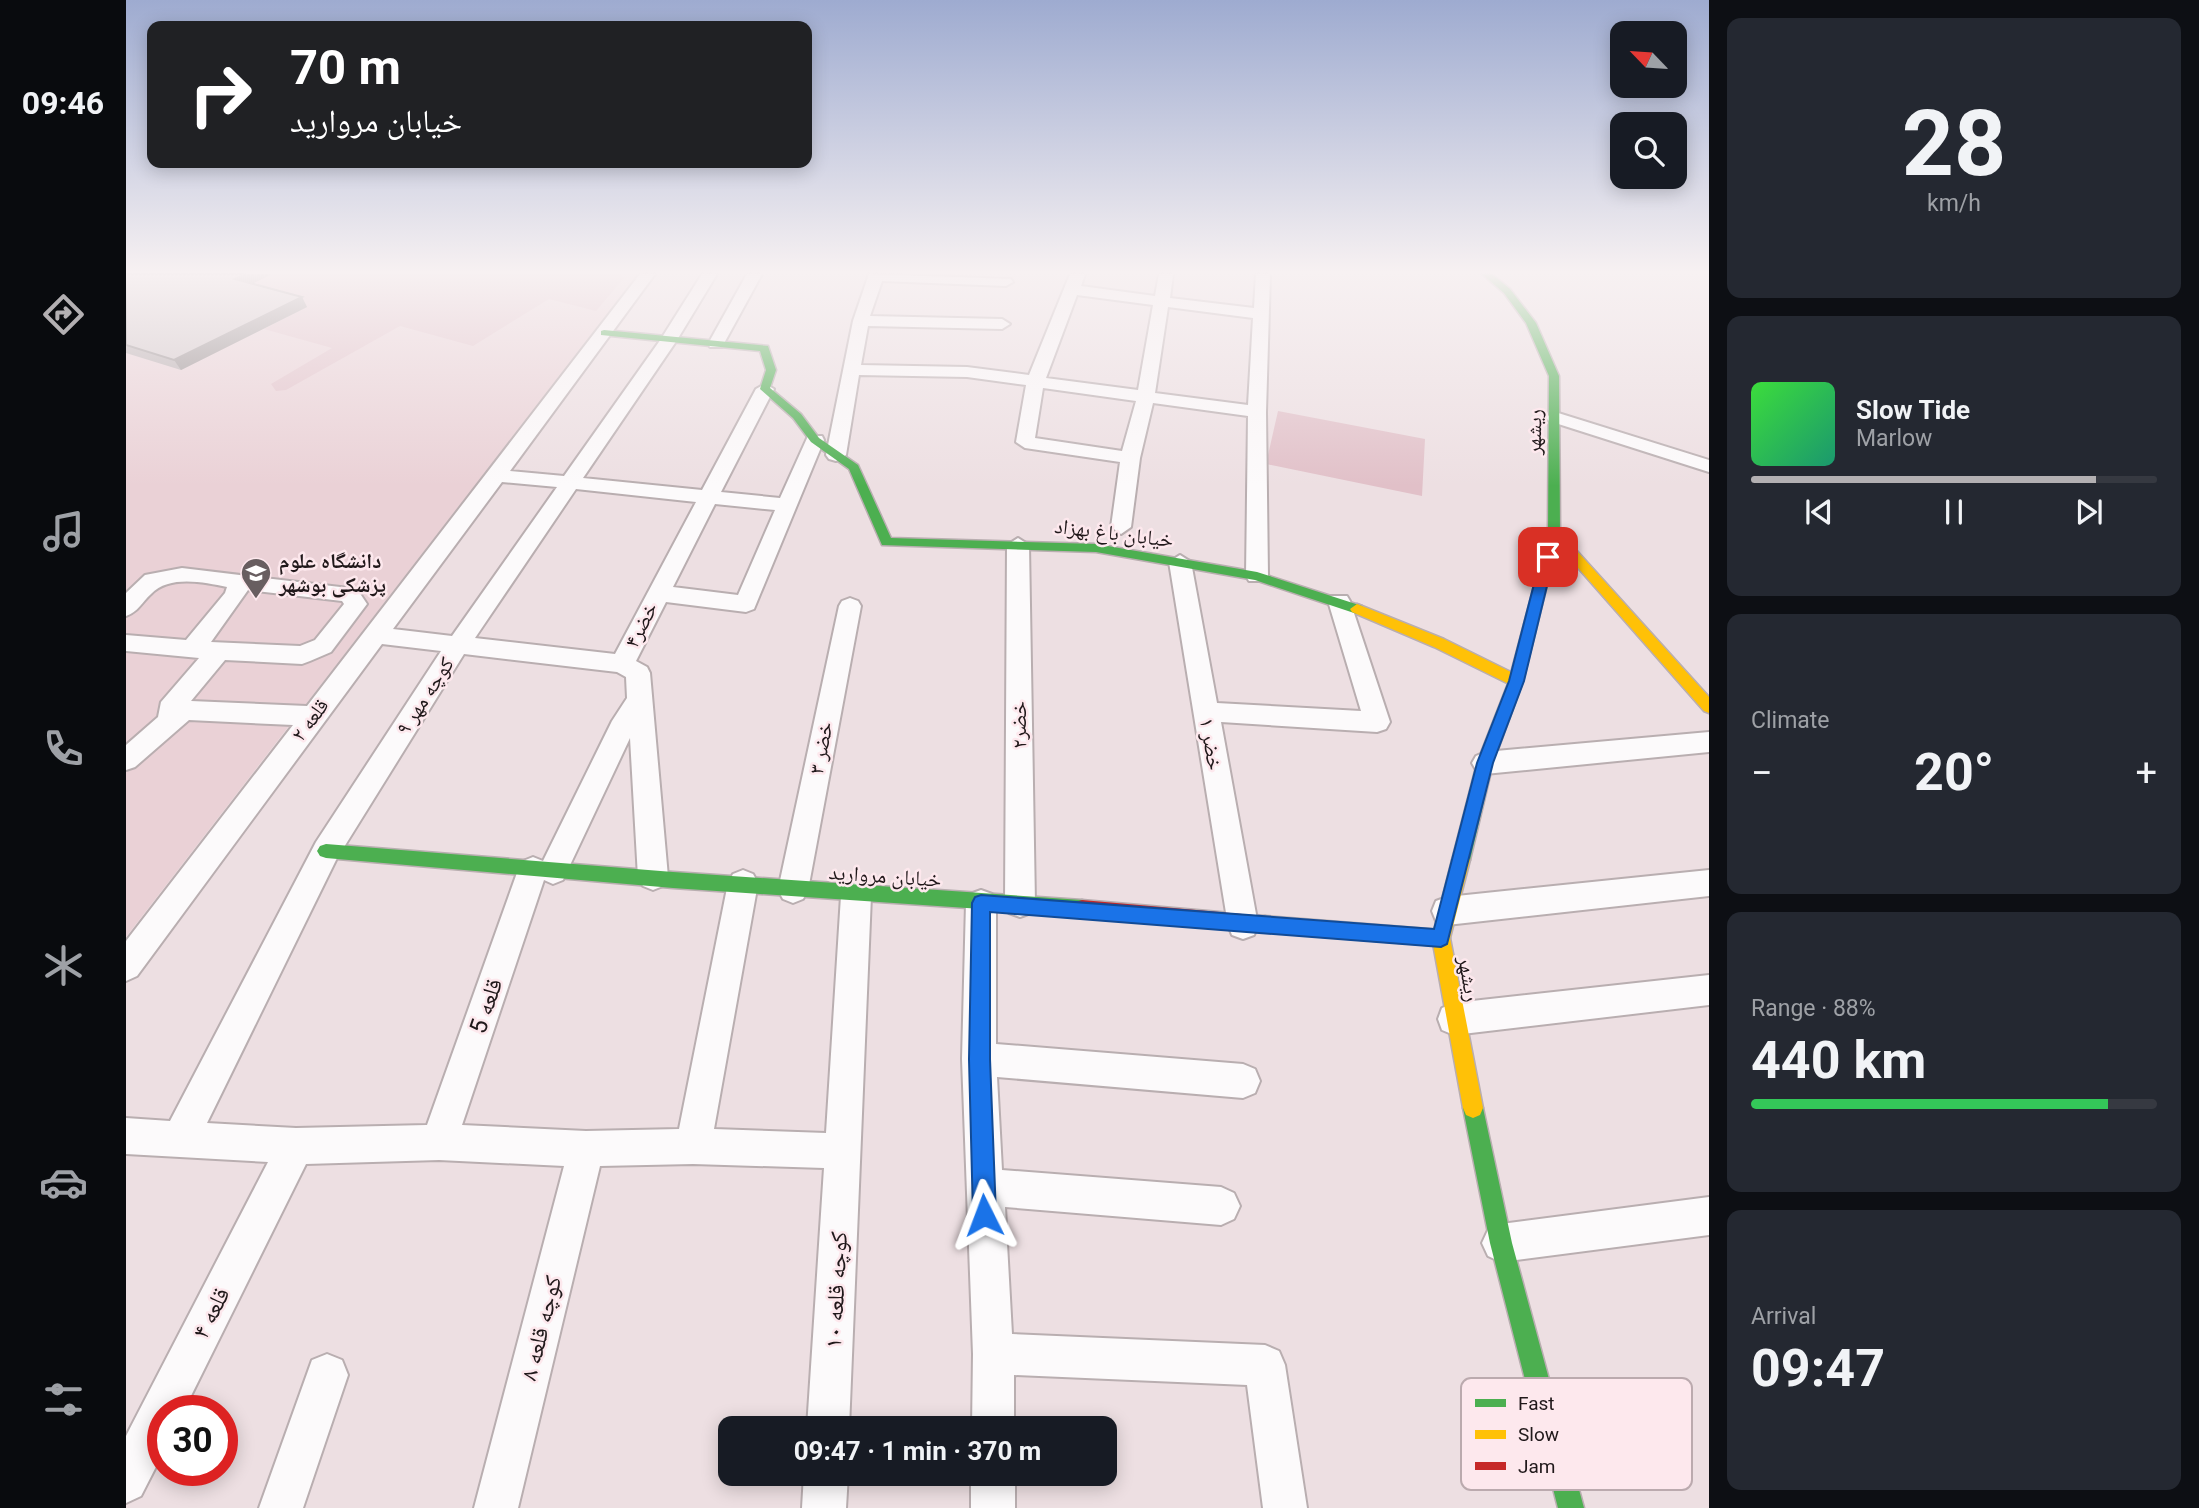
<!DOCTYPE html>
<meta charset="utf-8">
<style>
:root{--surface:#171b24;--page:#242831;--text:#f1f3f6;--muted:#9ea1a6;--line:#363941;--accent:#b3b0b2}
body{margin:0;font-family:Roboto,"Noto Naskh Arabic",sans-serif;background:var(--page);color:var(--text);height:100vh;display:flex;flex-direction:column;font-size:26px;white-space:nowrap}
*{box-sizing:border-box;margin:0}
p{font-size:23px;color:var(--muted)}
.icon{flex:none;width:38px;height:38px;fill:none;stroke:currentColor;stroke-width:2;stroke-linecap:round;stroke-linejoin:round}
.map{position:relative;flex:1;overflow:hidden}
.side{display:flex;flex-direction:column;gap:18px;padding:18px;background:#0d0f14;width:490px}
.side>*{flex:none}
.hud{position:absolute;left:21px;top:21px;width:665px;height:147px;border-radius:14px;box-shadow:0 4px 18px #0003;background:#202124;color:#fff;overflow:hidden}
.needle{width:46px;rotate:295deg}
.controls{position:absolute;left:1484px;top:21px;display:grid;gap:14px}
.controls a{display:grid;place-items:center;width:77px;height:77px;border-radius:14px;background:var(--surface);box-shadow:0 4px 18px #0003;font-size:35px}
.speed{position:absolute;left:21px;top:1395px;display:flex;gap:14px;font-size:35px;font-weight:700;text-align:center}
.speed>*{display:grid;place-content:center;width:91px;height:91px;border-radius:50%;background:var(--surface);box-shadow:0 4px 18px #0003;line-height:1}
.speed .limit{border:10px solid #d22;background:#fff;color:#111}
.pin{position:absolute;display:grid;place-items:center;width:60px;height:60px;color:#fff;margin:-30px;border-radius:14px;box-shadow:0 4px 10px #0006}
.me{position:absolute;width:77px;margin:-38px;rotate:357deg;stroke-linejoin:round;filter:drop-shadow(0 0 5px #0008)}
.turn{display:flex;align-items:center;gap:24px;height:147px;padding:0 28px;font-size:32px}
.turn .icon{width:91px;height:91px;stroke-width:2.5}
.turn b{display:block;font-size:49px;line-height:60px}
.big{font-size:52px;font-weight:700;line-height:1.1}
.side .card{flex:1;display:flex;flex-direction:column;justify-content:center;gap:10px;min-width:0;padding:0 24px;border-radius:14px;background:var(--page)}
.side .dial{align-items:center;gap:0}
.dial b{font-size:91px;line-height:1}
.song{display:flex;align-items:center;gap:21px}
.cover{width:84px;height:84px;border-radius:10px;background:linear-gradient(135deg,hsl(120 70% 55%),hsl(160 70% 35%))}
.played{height:7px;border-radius:4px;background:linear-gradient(90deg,var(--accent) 85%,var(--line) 85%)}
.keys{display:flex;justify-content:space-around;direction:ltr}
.heat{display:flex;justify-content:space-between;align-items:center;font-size:38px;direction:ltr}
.charge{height:10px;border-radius:5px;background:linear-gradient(90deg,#34c759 88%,var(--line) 0)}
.trip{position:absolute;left:592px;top:1416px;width:399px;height:70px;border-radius:14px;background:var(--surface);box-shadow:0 4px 18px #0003;font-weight:700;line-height:70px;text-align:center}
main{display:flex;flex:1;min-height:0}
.dock{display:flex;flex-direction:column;width:126px;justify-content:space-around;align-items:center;background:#090b0e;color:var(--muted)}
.dock .icon{width:49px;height:49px}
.dock .active{color:var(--accent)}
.dock b{font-size:32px;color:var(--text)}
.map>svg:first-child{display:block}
.built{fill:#ead1d6}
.green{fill:#e1c0c8}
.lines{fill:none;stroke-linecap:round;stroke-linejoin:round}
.street-casing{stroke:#b9aeb0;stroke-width:4}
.fast-casing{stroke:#b9aeb0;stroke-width:3}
.slow-casing{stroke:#b9aeb0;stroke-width:3}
.jam-casing{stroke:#b9aeb0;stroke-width:3}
.street{fill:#fcfafb;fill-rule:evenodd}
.fast{fill:#4caf50;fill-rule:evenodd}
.slow{fill:#ffc107;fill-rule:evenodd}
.jam{fill:#c62828;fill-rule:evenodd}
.wall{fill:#b3aaac}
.shaded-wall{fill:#928b8c}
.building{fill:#d0c6c8;stroke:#928b8c;stroke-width:2}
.route{fill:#1a73e8;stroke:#114b97;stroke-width:2}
.labels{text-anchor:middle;stroke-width:5;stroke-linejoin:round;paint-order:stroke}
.street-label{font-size:21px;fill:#20181a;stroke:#fde8ed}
.poi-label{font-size:21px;font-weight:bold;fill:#20181a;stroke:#fde8ed;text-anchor:start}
.near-street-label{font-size:24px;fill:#20181a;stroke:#fde8ed}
.key{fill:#fde8ed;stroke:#bbaaae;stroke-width:2}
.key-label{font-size:19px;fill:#20181a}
</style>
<main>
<nav class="dock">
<b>09:46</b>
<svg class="icon active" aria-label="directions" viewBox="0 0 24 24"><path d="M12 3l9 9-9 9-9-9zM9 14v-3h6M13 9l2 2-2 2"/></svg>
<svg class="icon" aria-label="music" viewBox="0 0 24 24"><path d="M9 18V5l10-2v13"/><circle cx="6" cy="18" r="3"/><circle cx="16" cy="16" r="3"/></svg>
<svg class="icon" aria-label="phone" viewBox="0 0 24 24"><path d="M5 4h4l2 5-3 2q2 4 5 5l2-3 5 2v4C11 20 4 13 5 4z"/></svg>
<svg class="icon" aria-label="climate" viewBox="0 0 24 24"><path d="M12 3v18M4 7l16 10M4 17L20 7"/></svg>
<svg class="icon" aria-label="car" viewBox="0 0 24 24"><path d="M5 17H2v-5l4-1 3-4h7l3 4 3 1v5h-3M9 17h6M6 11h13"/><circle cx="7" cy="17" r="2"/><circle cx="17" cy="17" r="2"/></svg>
<svg class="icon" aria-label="filters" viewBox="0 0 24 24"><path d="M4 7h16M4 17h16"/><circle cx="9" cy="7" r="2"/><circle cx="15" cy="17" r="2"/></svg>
</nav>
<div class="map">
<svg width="1583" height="1508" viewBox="0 0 1583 1508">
<rect width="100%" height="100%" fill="#eddfe2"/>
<path class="built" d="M0,274H512L0,937Z"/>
<path class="green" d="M146,274H493L498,278L470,311L423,299L347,346L274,326L160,390L150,391L145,384L206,348L138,329L180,307L102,295Z
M1152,411L1299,439L1296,496L1140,464Z"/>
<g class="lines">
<g class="street-casing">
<path id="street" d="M514,274H529L384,471L438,476L535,339L576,274H591L551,340L457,478L576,490L630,389L639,384L648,389L595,492L654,498L682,436H696L698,440L628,609L620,612L540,602L510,661L521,667L524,673L542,877L537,886L527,890L517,886L512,877L504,738L437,880L427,884L418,880L336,1125L460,1131L553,1129L602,883L607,874L617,870L627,874L632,883L588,1129L700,1133L715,896L720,887L730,883L740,887L745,896L723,1428H681L698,1168L567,1164L474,1166L392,1508H348L438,1166L313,1160L180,1164L58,1410H37V1453L15,1496L0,1503V1436L142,1162L0,1154V1118L44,1121L190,842L315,651L256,644L11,976L0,981V941L167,725L63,720L9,767L0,770V745L32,717L35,702L73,658L0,651V635L60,640L99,593L101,587C77,582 43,575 25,594C16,602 12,612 0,616V593L19,575L56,568L231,589L241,604L205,652L184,661L176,664L99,660L65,701L181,706ZM376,482L431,487L326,636L267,629ZM450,489L570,502L489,654L349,638ZM589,504L649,510L612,595L547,587ZM122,590L216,601L218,604L189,640L174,646L85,642ZM338,654L491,672L500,677L501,698L486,721L417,861L407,857L397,861L392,870L301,1125L170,1128L81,1123L210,860Z
M621,274H636L596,347H584L582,344Z
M743,274L885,279L887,282L880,286L756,281L744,316L876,319L884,324L876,329L742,326L735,365L841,367L903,375L944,274H959L955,286L1029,296L1033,274H1047L1044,298L1128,308L1130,274H1144L1140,412L1142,576L1139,581H1123L1120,576L1122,416L1027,403L1014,458L1005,527L995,534L985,527L994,462L899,448L890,442L900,385L841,377L733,375L720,455L710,461L703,459L700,455L727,321ZM951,295L1027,305L1012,390L920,378ZM1042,307L1127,318L1122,405L1029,393ZM917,388L1010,401L996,451L909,438Z
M1429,412L1583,460V472L1423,421L1420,417Z
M892,538L903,545L909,904L905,913L894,917L883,913L879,904L881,545Z
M1054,555L1065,562L1091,703L1235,711L1202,601L1205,596H1221L1224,601L1264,722L1260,729L1251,732L1095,722L1132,925L1128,935L1117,939L1106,935L1102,925L1043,562Z
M724,598L732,601L735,606L682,890L677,899L667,903L657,899L652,890L713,606L716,601Z
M1583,732V752L1359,774L1350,770L1346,763L1350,756L1359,752Z
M1583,870V896L1321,925L1310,921L1306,911L1310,901L1321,897Z
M855,890L866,894L870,903V1044L1117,1064L1129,1069L1134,1081L1129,1093L1117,1098L871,1077L876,1170L1095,1187L1108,1193L1114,1206L1108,1219L1095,1225L879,1207L886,1334L1139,1345L1153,1351L1159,1365L1181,1508H1137L1121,1385L888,1375V1428H846L847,1354L836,1059L840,903L844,894Z
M1583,975V1005L1328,1035L1316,1030L1312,1019L1316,1008L1328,1003Z
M1583,1197V1235L1375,1262L1362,1256L1356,1243L1362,1230L1375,1224Z
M201,1354L216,1360L222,1375L177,1508H133L186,1360Z
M678,1474H722L720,1508H676Z
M845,1474H889V1508H845Z"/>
</g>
<g class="fast-casing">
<path id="fast" d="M1356,274H1366L1384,289L1410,323L1433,376L1434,533L1397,681L1367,763L1344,860L1341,865L1335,867L1329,865L1326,860L1351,763L1383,681L1422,533L1423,376L1400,323L1378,293Z
M478,330L642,346L650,370L644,388L675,414L693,438L732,465L765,538L970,544L1131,572L1236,606L1238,609L1231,614L1129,580L970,552L756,545L723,469L685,442L667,418L634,389L640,370L634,351L475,335V331Z
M200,844L547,872L956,900L962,902L965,908L962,914L956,916L547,888L200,858L194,856L191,851L194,846Z
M1139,916L1315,930L1322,932L1324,938L1322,944L1315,946L1139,932L1133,930L1130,924L1133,918Z
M1347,1098L1354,1101L1357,1108L1386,1243L1458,1508H1432L1364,1243L1337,1108L1340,1101Z"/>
</g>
<g class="slow-casing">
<path id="slow" d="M1428,529L1432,530L1583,697V713L1578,711L1424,536L1422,533Z
M1231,604L1318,639L1395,677L1397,681L1395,685H1385L1308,647L1226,612L1224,609Z
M1335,853L1341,855L1344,860L1324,938L1357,1108L1354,1115L1347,1118L1340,1115L1337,1108L1306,938L1326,860L1329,855Z"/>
</g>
<g class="jam-casing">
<path id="jam" d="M956,900L1139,916L1145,918L1148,924L1145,930L1139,932L956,916L950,914L947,908L950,902Z"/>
</g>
<use href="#street" class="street"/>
<use href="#fast" class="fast"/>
<use href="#slow" class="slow"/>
<use href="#jam" class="jam"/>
</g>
<path class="wall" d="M0,274H146L126,284L176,297L181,307L55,370L0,353Z"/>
<path class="shaded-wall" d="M120,274H146L115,289L109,279Z
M176,297L181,307L55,370L48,360Z"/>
<path class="building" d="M0,274H120L109,279L176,297L48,360L0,345Z"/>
<linearGradient id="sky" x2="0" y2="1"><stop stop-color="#9eabd0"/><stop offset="0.56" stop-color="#f7f1f2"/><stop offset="1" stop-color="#f7f1f2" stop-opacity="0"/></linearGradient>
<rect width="1583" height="486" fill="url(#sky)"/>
<path class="route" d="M1422,553L1428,557L1398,681L1367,763L1321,944L1315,947L864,912V1059L870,1215L866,1223L858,1226L850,1223L847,1215L843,1059L846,903L849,897L855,895L1308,929L1351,763L1383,681L1415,557Z"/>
<defs>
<g id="university-pin" transform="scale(1.575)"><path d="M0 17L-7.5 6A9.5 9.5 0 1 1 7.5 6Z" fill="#685e60" stroke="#fde8ed"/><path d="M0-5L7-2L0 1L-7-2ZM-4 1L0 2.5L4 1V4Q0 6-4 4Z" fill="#fff"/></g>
</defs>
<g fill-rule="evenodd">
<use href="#university-pin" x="130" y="573"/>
</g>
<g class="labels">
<g class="street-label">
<text transform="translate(1408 432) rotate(-89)" y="7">ریشهر</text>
<text transform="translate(988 533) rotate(7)" y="7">خیابان باغ بهزاد</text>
<text transform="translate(515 625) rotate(-63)" y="7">خضر۴</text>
<text transform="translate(299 696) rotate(-57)" y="7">کوچه مهر ۹</text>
<text transform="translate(184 720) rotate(-53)" y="7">قلعه ۲</text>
<text transform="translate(893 725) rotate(-90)" y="7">خضر۲</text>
<text transform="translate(1085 744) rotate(80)" y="7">خضر ۱</text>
<text transform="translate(695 748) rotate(-79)" y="7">خضر ۳</text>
<text transform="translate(759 876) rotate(4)" y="7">خیابان مروارید</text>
<text transform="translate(1343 979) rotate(81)" y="7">ریشهر</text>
</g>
<g class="poi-label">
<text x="153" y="568">دانشگاه علوم<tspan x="153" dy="24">پزشکی بوشهر</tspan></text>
</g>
<g class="near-street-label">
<text transform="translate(360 1006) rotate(-71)" y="8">قلعه 5</text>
<text transform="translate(710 1290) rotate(-87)" y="8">کوچه قلعه ۱۰</text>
<text transform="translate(85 1313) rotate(-63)" y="8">قلعه ۴</text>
<text transform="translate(415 1328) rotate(-76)" y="8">کوچه قلعه ۸</text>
</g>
</g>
<rect x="1335" y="1378" width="231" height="112" rx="10" class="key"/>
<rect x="1349" y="1399" width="31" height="8" fill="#4caf50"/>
<rect x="1349" y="1430" width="31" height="9" fill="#ffc107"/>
<rect x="1349" y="1462" width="31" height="8" fill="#c62828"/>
<g class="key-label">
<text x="1392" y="1410">Fast</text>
<text x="1392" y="1441">Slow</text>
<text x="1392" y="1473">Jam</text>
</g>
</svg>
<div class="controls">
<a><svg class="needle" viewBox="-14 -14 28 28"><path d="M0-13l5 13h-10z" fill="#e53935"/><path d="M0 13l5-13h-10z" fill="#9ea1a6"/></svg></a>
<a><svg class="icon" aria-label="search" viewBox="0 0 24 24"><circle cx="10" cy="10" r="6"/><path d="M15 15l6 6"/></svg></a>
</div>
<div class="speed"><div class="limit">30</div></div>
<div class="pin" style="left:1422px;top:557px;background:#d93025"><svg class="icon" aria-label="arrive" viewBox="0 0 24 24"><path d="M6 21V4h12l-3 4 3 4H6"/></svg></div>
<svg class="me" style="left:858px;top:1215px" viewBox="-20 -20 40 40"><path d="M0-17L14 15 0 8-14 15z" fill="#1a73e8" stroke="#fff" stroke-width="4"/></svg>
<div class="trip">09:47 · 1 min · 370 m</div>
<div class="hud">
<div class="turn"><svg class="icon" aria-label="right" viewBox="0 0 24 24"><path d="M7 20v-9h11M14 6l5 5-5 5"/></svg><div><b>70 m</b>خیابان مروارید</div></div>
</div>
</div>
<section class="side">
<div class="card dial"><b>28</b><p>km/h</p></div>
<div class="card">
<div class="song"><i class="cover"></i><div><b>Slow Tide</b><p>Marlow</p></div></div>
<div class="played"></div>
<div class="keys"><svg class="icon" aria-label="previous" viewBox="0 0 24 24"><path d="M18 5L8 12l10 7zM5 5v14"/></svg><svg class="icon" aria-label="pause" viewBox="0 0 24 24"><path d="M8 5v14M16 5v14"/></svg><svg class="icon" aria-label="next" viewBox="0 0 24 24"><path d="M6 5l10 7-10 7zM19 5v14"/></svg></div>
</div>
<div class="card"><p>Climate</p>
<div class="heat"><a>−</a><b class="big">20°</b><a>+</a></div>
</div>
<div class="card"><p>Range · 88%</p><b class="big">440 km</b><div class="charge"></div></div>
<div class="card"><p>Arrival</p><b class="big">09:47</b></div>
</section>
</main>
